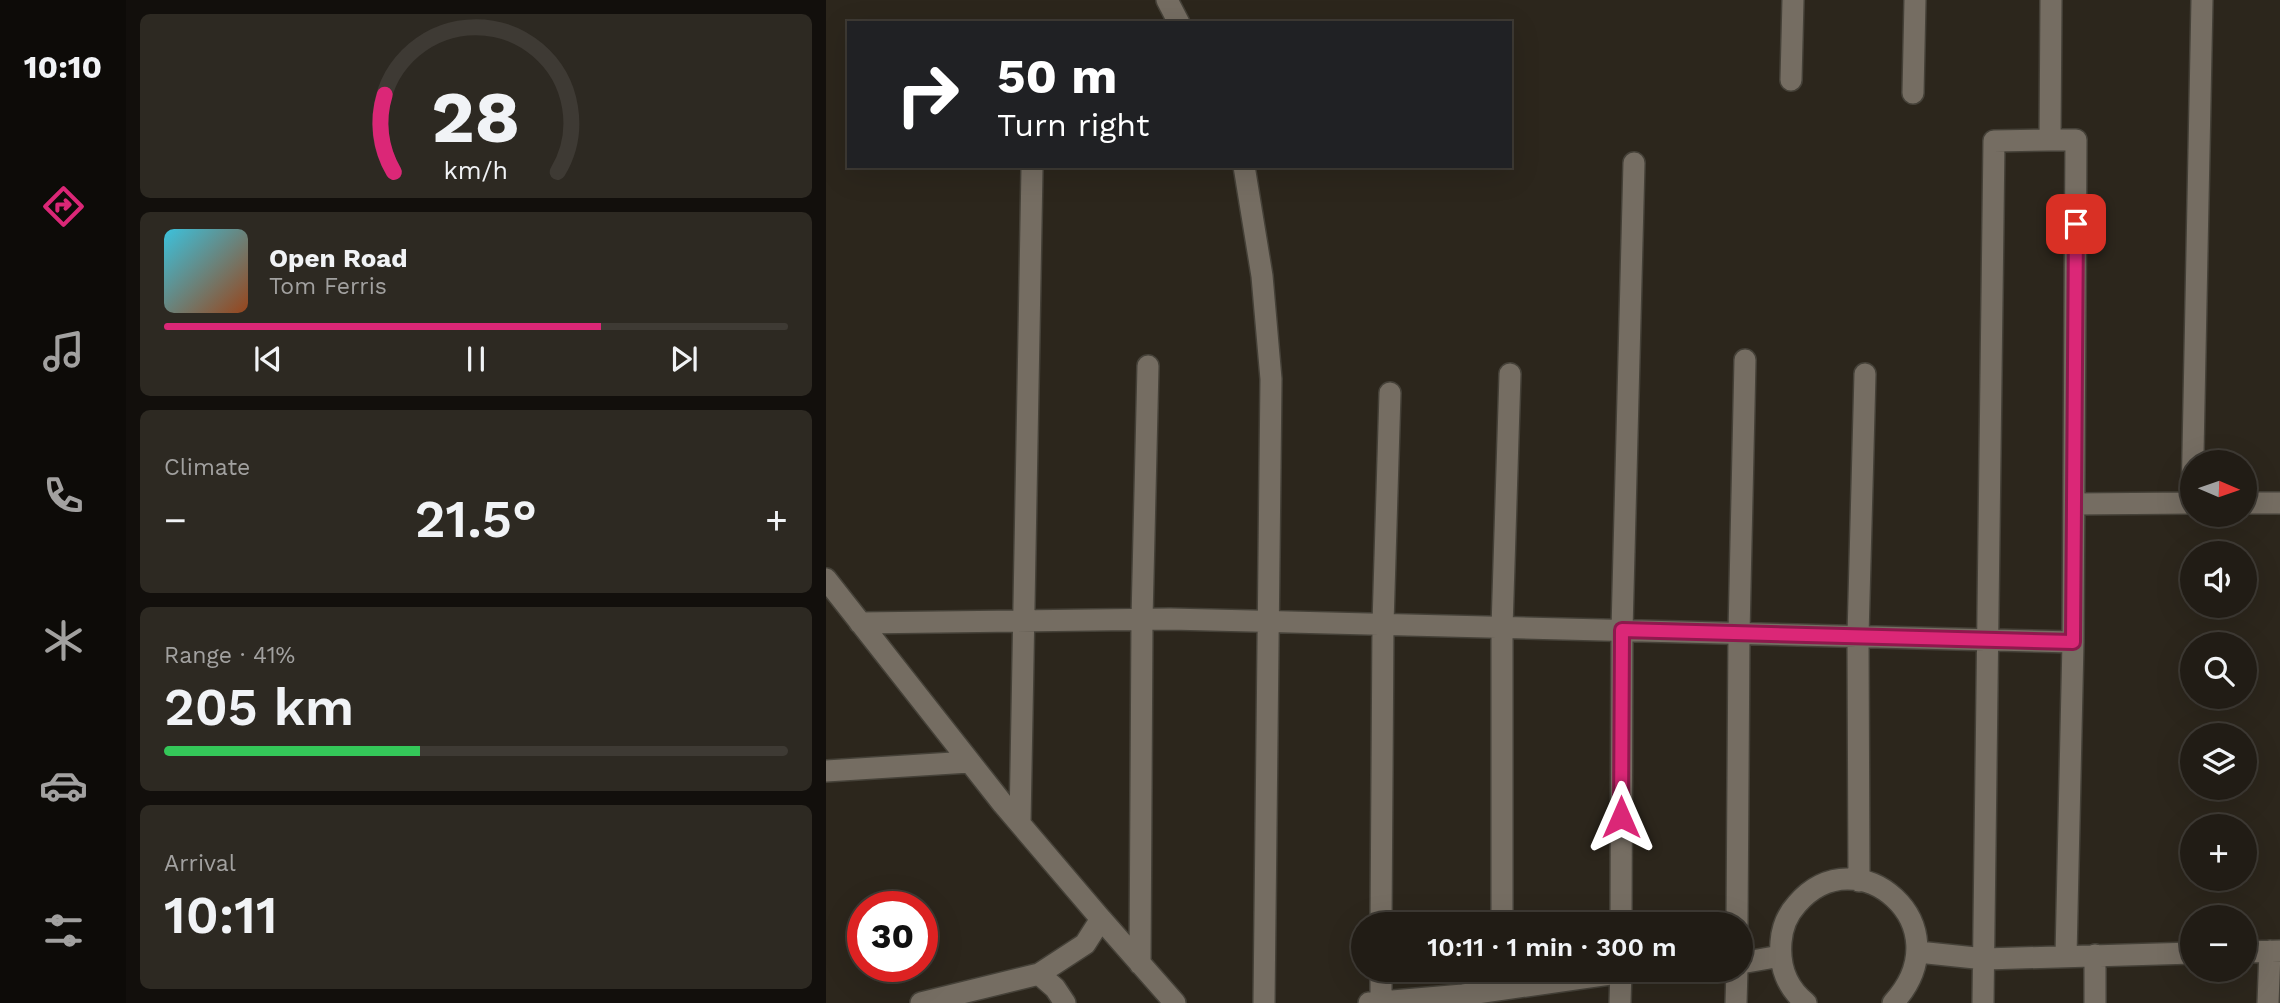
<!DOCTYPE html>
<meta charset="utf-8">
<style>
:root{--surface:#211c15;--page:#2d2922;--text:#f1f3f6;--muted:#a2a1a0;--line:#3e3a34;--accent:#db2777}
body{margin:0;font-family:"Work Sans",sans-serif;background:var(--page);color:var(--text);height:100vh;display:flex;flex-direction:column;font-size:26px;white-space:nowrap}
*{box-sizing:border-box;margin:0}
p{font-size:23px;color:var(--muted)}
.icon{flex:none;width:38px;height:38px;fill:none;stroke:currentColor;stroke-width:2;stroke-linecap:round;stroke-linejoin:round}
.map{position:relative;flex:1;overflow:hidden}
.panel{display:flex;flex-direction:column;gap:14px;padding:14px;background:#120f0c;width:700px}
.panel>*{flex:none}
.top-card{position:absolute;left:21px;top:21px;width:665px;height:147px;border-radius:0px;box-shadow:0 7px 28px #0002,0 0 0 2px var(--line);background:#202124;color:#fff;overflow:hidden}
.needle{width:46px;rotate:92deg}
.fabs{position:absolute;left:1354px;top:450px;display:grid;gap:14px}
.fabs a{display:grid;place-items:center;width:77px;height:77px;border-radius:50%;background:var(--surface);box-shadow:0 7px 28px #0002,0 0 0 2px var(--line);font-size:35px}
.speed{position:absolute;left:21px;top:891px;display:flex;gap:14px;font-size:35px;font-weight:700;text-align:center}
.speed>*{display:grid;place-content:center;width:91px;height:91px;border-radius:50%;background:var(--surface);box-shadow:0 7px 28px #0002,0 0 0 2px var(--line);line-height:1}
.speed .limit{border:10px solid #d22;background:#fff;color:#111}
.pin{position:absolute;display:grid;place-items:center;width:60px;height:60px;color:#fff;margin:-30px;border-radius:14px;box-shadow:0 4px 10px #0006}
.me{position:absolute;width:77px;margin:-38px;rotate:0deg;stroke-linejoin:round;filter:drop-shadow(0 0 5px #0008)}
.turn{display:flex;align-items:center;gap:24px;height:147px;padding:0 35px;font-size:32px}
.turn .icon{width:91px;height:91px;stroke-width:2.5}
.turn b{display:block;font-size:49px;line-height:60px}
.big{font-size:52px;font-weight:600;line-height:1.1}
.panel .tile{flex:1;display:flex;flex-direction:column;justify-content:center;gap:10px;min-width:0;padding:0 24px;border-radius:10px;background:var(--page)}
.panel .dial{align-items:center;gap:0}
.dial svg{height:182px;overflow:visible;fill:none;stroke:var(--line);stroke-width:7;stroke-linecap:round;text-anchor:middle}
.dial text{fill:var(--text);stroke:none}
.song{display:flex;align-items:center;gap:21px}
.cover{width:84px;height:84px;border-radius:10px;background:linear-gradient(135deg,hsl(190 70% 55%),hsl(20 70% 35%))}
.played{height:7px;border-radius:4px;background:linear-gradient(90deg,var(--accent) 70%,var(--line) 70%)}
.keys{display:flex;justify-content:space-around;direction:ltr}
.heat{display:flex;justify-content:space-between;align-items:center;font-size:38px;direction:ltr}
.charge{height:10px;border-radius:5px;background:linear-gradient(90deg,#34c759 41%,var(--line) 0)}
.trip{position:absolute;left:525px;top:912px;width:402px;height:70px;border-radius:35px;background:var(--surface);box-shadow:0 7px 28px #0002,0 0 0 2px var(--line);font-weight:600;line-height:70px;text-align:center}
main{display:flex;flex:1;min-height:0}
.tabs{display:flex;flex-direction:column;width:126px;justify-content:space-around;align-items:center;background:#0d0b08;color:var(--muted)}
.tabs .icon{width:49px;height:49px}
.tabs .active{color:var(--accent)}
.tabs b{font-size:32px;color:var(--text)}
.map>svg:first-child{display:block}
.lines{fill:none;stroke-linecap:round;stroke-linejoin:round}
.minor-casing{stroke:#454138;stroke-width:24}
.minor{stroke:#756d62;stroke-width:21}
.route-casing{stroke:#8e194d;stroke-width:18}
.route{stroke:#db2777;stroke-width:12}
</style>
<main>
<nav class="tabs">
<b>10:10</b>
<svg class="icon active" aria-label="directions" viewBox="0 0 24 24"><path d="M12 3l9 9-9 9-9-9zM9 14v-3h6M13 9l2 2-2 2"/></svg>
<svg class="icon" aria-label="music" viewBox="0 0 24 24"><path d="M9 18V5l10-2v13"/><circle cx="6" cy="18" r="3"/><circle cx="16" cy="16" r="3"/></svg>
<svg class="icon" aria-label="phone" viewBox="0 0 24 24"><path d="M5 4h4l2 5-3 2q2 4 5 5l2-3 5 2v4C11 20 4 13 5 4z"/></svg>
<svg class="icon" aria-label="climate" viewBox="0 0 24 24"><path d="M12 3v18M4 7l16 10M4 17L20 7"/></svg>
<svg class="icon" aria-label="car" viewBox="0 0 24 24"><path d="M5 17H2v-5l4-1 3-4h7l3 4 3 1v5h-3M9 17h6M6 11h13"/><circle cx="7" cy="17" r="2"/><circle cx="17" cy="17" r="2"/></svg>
<svg class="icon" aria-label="filters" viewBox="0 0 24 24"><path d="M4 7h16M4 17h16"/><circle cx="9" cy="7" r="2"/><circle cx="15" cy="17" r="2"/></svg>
</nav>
<section class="panel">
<div class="tile dial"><svg viewBox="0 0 100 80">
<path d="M14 69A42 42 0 1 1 86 69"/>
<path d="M14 69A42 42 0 0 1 10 35" stroke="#db2777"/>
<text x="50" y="56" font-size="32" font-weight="700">28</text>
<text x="50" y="72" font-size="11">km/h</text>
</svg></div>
<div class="tile">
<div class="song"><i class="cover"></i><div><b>Open Road</b><p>Tom Ferris</p></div></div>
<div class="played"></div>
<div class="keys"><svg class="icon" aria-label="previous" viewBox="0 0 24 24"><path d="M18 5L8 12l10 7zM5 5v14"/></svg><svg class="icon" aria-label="pause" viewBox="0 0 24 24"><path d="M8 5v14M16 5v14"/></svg><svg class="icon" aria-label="next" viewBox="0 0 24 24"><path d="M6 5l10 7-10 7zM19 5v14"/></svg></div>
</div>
<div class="tile"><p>Climate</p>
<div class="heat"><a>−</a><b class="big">21.5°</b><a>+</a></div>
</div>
<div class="tile"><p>Range · 41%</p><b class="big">205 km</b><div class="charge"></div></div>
<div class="tile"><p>Arrival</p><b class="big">10:11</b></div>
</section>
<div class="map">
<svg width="1454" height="1003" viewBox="0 0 1454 1003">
<rect width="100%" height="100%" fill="#2c261c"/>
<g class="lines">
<g class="minor-casing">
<path id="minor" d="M341,0L353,23
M1225,0L1224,140H1250L1247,642L1240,956
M965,80L967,0
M1087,93L1089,0
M418,166L436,276L445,379L438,1003
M1366,503L1376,0
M1419,503H1454
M1248,504L1367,503
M0,579L177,804L275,919L259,944L213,974L95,1003
M34,623L344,619L1247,642
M0,771L143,762
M194,823L206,169
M1033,881L1032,636L1039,374
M275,919L349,1003
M555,924L557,624L564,393
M676,924V628L684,374
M795,924L796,630L808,163
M911,924L913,633L919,360
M1092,952L1159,959L1367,953
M1419,952L1454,951
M1269,955V1003
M915,963L954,956
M314,964L316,619L322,366
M213,974L229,988L239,1003
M555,1002V970
M543,1003L637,995L812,970
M794,1003L795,970
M910,1003L911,970
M980,1003C961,988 953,966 955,942C956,928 961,915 971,904C1031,834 1139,925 1067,1003
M1157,1003L1168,141L1224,140
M1442,1003L1444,951"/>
</g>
<use href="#minor" class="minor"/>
</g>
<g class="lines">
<g class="route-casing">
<path id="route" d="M795,817L796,630L1247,642L1250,224"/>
</g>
<use href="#route" class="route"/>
</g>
</svg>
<div class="fabs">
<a><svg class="needle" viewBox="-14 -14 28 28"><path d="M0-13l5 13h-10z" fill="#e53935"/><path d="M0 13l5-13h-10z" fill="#a2a1a0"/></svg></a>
<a><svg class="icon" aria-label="sound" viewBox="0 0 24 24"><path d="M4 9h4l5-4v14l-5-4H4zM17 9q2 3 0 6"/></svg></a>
<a><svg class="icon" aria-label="search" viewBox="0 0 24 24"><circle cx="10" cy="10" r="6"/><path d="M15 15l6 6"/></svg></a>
<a><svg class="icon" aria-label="layers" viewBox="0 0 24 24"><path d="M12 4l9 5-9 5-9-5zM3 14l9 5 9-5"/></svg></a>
<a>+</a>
<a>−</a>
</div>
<div class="speed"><div class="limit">30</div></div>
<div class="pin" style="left:1250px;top:224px;background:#d93025"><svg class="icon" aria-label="arrive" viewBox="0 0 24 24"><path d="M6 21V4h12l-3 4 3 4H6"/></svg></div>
<svg class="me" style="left:795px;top:817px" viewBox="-20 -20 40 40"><path d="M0-17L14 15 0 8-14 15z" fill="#db2777" stroke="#fff" stroke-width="4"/></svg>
<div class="trip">10:11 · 1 min · 300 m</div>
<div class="top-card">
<div class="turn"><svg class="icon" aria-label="right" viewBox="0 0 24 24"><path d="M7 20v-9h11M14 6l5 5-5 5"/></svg><div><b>50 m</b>Turn right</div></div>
</div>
</div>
</main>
